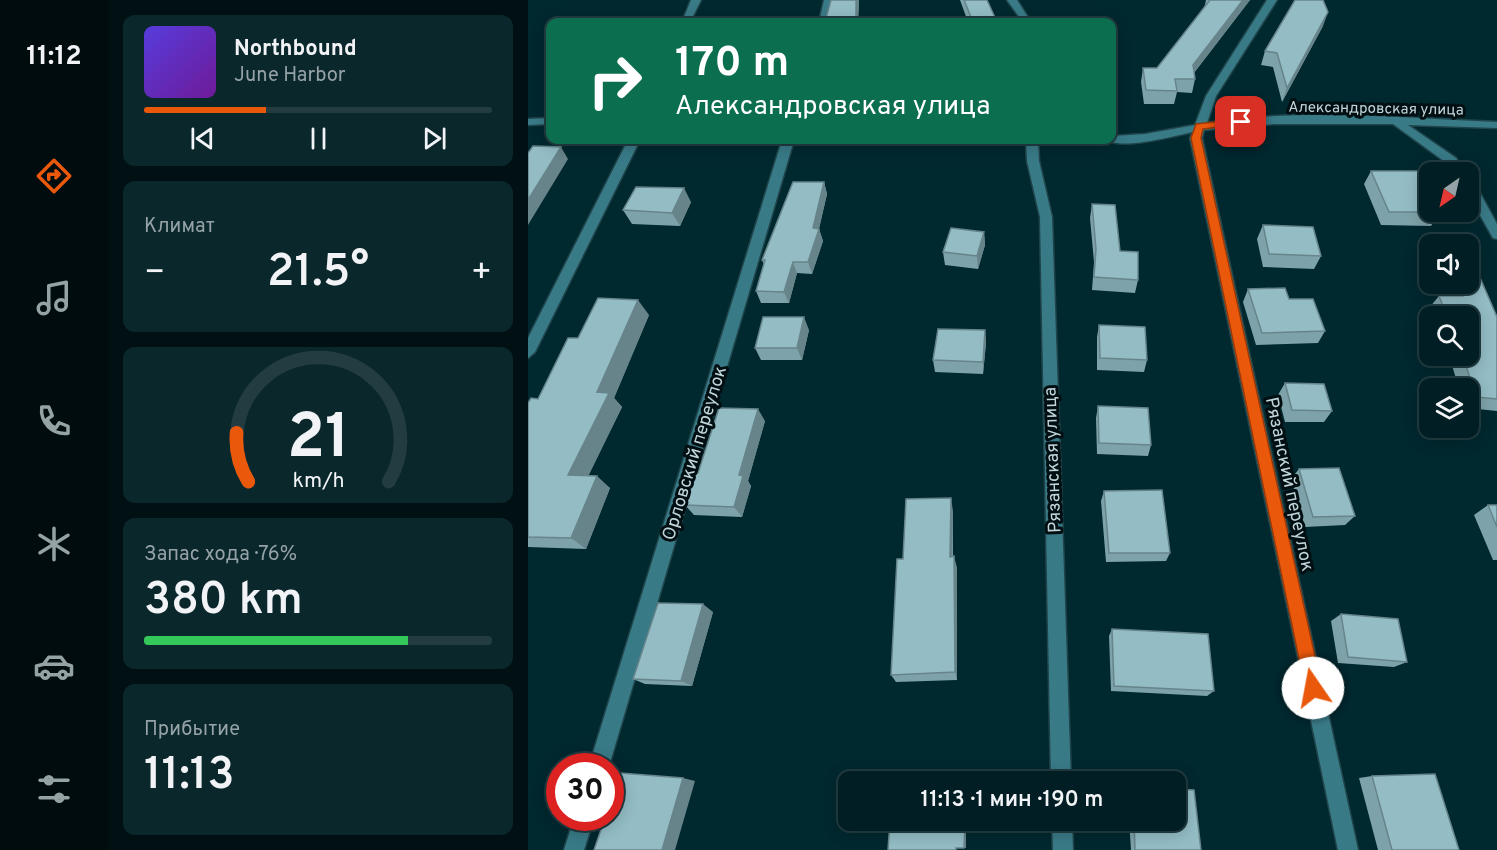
<!DOCTYPE html>
<html lang="ru">
<meta charset="utf-8">
<style>
:root{--surface:#001e23;--page:#0a272b;--text:#f1f3f6;--muted:#95a2a6;--line:#223c41;--accent:#ea580c}
body{margin:0;font-family:Overpass,sans-serif;background:var(--page);color:var(--text);height:100vh;display:flex;flex-direction:column;font-size:22px;white-space:nowrap}
*{box-sizing:border-box;margin:0}
p{font-size:20px;color:var(--muted)}
.icon{flex:none;width:33px;height:33px;fill:none;stroke:currentColor;stroke-width:2;stroke-linecap:round;stroke-linejoin:round}
.map{position:relative;flex:1;overflow:hidden}
.drawer{display:flex;flex-direction:column;gap:15px;padding:15px;background:#001013;width:420px}
.drawer>*{flex:none}
.banner{position:absolute;left:18px;top:18px;width:570px;height:126px;border-radius:12px;box-shadow:0 3px 15px #0003,0 0 0 2px var(--line);background:#0b6e4f;color:#fff;overflow:hidden}
.needle{width:39px;rotate:214deg}
.tools{position:absolute;left:891px;top:162px;display:grid;gap:12px}
.tools a{display:grid;place-items:center;width:60px;height:60px;border-radius:12px;background:var(--surface);box-shadow:0 3px 15px #0003,0 0 0 2px var(--line);font-size:30px}
.speed{position:absolute;left:18px;top:753px;display:flex;gap:12px;font-size:30px;font-weight:700;text-align:center}
.speed>*{display:grid;place-content:center;width:78px;height:78px;border-radius:50%;background:var(--surface);box-shadow:0 3px 15px #0003,0 0 0 2px var(--line);line-height:1}
.speed .limit{border:9px solid #d22;background:#fff;color:#111}
.pin{position:absolute;display:grid;place-items:center;width:51px;height:51px;color:#fff;margin:-26px;border-radius:12px;box-shadow:0 3px 9px #0006}
.me{position:absolute;width:66px;margin:-33px;rotate:348deg;stroke-linejoin:round;filter:drop-shadow(0 0 4px #0008)}
.turn{display:flex;align-items:center;gap:21px;height:126px;padding:0 30px;font-size:27px}
.turn .icon{width:78px;height:78px;stroke-width:2.5}
.turn b{display:block;font-size:42px;line-height:51px}
.big{font-size:45px;font-weight:600;line-height:1.1}
.drawer .tile{flex:1;display:flex;flex-direction:column;justify-content:center;gap:9px;min-width:0;padding:0 21px;border-radius:12px;background:var(--page)}
.drawer .dial{align-items:center;gap:0}
.dial svg{height:156px;overflow:visible;fill:none;stroke:var(--line);stroke-width:7;stroke-linecap:round;text-anchor:middle}
.dial text{fill:var(--text);stroke:none}
.song{display:flex;align-items:center;gap:18px}
.cover{width:72px;height:72px;border-radius:9px;background:linear-gradient(135deg,hsl(250 70% 55%),hsl(280 70% 35%))}
.played{height:6px;border-radius:3px;background:linear-gradient(90deg,var(--accent) 35%,var(--line) 35%)}
.keys{display:flex;justify-content:space-around;direction:ltr}
.heat{display:flex;justify-content:space-between;align-items:center;font-size:33px;direction:ltr}
.charge{height:9px;border-radius:4px;background:linear-gradient(90deg,#34c759 76%,var(--line) 0)}
.trip{position:absolute;left:310px;top:771px;width:348px;height:60px;border-radius:12px;background:var(--surface);box-shadow:0 3px 15px #0003,0 0 0 2px var(--line);font-weight:600;line-height:60px;text-align:center}
main{display:flex;flex:1;min-height:0}
.dock{display:flex;flex-direction:column;width:108px;justify-content:space-around;align-items:center;background:#000c0e;color:var(--muted)}
.dock .icon{width:42px;height:42px}
.dock .current{color:var(--accent)}
.dock b{font-size:27px;color:var(--text)}
.map>svg:first-child{display:block}
.lines{fill:none;stroke-linecap:round;stroke-linejoin:round}
.minor-casing{stroke:#1f444a;stroke-width:3}
.minor{fill:#397a87;fill-rule:evenodd}
.wall{fill:#7ea2a9}
.shaded-wall{fill:#67848a}
.building{fill:#93bcc5;stroke:#67848a;stroke-width:1.5}
.route{fill:#ea580c;stroke:#983908;stroke-width:1.5}
.labels{text-anchor:middle;stroke-width:6;stroke-linejoin:round;paint-order:stroke}
.far-street-label{font-size:15px;fill:#c1d6da;stroke:#020f12}
.street-label{font-size:18px;fill:#c1d6da;stroke:#020f12}
</style>
<main>
<nav class="dock">
<b>11:12</b>
<svg class="icon current" aria-label="directions" viewBox="0 0 24 24"><path d="M12 3l9 9-9 9-9-9zM9 14v-3h6M13 9l2 2-2 2"/></svg>
<svg class="icon" aria-label="music" viewBox="0 0 24 24"><path d="M9 18V5l10-2v13"/><circle cx="6" cy="18" r="3"/><circle cx="16" cy="16" r="3"/></svg>
<svg class="icon" aria-label="phone" viewBox="0 0 24 24"><path d="M5 4h4l2 5-3 2q2 4 5 5l2-3 5 2v4C11 20 4 13 5 4z"/></svg>
<svg class="icon" aria-label="climate" viewBox="0 0 24 24"><path d="M12 3v18M4 7l16 10M4 17L20 7"/></svg>
<svg class="icon" aria-label="car" viewBox="0 0 24 24"><path d="M5 17H2v-5l4-1 3-4h7l3 4 3 1v5h-3M9 17h6M6 11h13"/><circle cx="7" cy="17" r="2"/><circle cx="17" cy="17" r="2"/></svg>
<svg class="icon" aria-label="filters" viewBox="0 0 24 24"><path d="M4 7h16M4 17h16"/><circle cx="9" cy="7" r="2"/><circle cx="15" cy="17" r="2"/></svg>
</nav>
<section class="drawer">
<div class="tile">
<div class="song"><i class="cover"></i><div><b>Northbound</b><p>June Harbor</p></div></div>
<div class="played"></div>
<div class="keys"><svg class="icon" aria-label="previous" viewBox="0 0 24 24"><path d="M18 5L8 12l10 7zM5 5v14"/></svg><svg class="icon" aria-label="pause" viewBox="0 0 24 24"><path d="M8 5v14M16 5v14"/></svg><svg class="icon" aria-label="next" viewBox="0 0 24 24"><path d="M6 5l10 7-10 7zM19 5v14"/></svg></div>
</div>
<div class="tile"><p>Климат</p>
<div class="heat"><a>−</a><b class="big">21.5°</b><a>+</a></div>
</div>
<div class="tile dial"><svg viewBox="0 0 100 80">
<path d="M14 69A42 42 0 1 1 86 69"/>
<path d="M14 69A42 42 0 0 1 8 44" stroke="#ea580c"/>
<text x="50" y="56" font-size="32" font-weight="700">21</text>
<text x="50" y="72" font-size="11">km/h</text>
</svg></div>
<div class="tile"><p>Запас хода · 76%</p><b class="big">380 km</b><div class="charge"></div></div>
<div class="tile"><p>Прибытие</p><b class="big">11:13</b></div>
</section>
<div class="map">
<svg width="969" height="850" viewBox="0 0 969 850">
<rect width="100%" height="100%" fill="#00282f"/>
<g class="lines">
<g class="minor-casing">
<path id="minor" d="M163,0H173L162,22H154Z
M296,0H306L300,22H291Z
M479,0H489L503,22H495Z
M739,0H749L688,96L679,123C769,108 877,118 969,122V128L880,125L928,158L938,172H927L920,164L865,124H746L676,130L674,138L830,850H810L662,138L665,132C646,136 594,150 579,140H584V136L617,134L667,125L678,96Z
M22,118V124L0,125V119Z
M100,140H112L7,352L0,358V338Z
M254,140H266L81,766H61Z
M498,140H510L511,161L524,217L543,782H523L512,217L499,161Z
M940,178L946,182L969,224V239L965,238L940,194Z
M46,818H66L56,850H36Z
M524,820H544L545,850H525Z"/>
</g>
<use href="#minor" class="minor"/>
</g>
<path class="wall" d="M303,0H331L330,22H297Z
M432,0H459L469,22H440Z
M678,0H722L666,73L667,79L664,93L649,92L646,104H616L613,82L615,68H629L676,9Z
M795,26L754,102L745,67L733,65L737,51Z
M843,171L912,212L903,226L853,225L836,184Z
M296,182L299,194L291,229L295,241L284,274L269,273L261,303H233L228,291L236,265L234,260Z
M163,202L152,226L104,224L95,210Z
M564,204L610,280L607,293L564,290L566,262L562,218Z
M735,225L793,256L786,269L735,267L729,239Z
M456,232L457,245L450,269L417,265L415,252Z
M935,236L938,244H928Z
M925,284H940L969,317V412V411L940,408V388H931L921,356H940V316H905L901,308L911,296H925Z
M720,289L761,299L797,331L790,343L728,345L715,302Z
M121,315L86,398L94,407L60,476L82,488L58,549L0,547V403L10,399L50,338Z
M571,325L619,360L616,372L569,370V337Z
M281,330L274,360H233L227,348Z
M457,330L458,343L455,374L407,372L405,360Z
M757,383L804,411L796,422H757L750,395Z
M570,406L623,445L620,456L569,454L568,418Z
M237,421L220,481L223,486L214,517L166,515L157,505Z
M771,469L827,516L817,525L777,527L763,479Z
M576,491L642,553L638,561L578,562L573,501Z
M960,505H969V560H965L946,515Z
M425,511V556L429,568V680L368,682L363,675L375,559Z
M185,612L164,686L117,684L105,679Z
M813,614L879,662L866,667L810,663L803,621Z
M584,629L686,691L679,696L583,691L581,636Z
M844,776L931,850H850L831,778Z
M601,820H648L673,850H603Z"/>
<path class="shaded-wall" d="M328,0H331L330,22H329L328,17Z
M715,0H722L661,79L665,65Z
M800,12L795,26L754,102L759,88Z
M33,147L40,159L0,225V200Z
M296,182L299,194L290,232L291,229L295,241L284,274L280,262L285,228Z
M156,188L163,202L152,226L144,213Z
M456,232L457,245L450,269L449,256Z
M265,262L269,273L261,303L256,292Z
M110,300L121,315L86,398L94,407L55,487L40,475L69,392Z
M276,317L281,330L274,360L269,348Z
M457,330L458,343L455,374V362Z
M230,409L237,421L220,481L223,486L214,517L206,507L211,475Z
M69,476L82,488L58,549L43,538Z
M423,498L425,511L424,568L422,557Z
M426,556L429,568V680L427,672Z
M175,604L185,612L164,686L153,681Z
M155,778L167,781L147,850H134Z
M437,820H438V848H436Z"/>
<path class="building" d="M303,0H328V17H323L322,22H297Z
M436,0H459L469,22H445Z
M682,0H715L665,65L667,79H647L649,91L618,90L615,68H629Z
M767,0H795L800,12L759,88L749,53L737,51Z
M5,146L33,147L0,200V153Z
M843,171H893L902,190V212H912H861Z
M265,182H296L285,228L291,229L280,262H265L256,292L228,291L237,260H234Z
M108,187L156,188L144,213L95,210Z
M564,204L587,205L592,251L610,252V280L566,277L568,249Z
M735,225L785,227L793,256L741,254Z
M423,228L456,232L449,256L415,252Z
M935,236L938,244H935Z
M940,250L969,317V399L948,397L935,356H940V316H919L911,296H935V284H940Z
M757,288L761,299H785L797,331L734,333L720,289Z
M70,298L110,300L69,392L81,393L40,475L69,476L43,538L0,537V403L3,398L10,399L40,338H50Z
M235,317H276L269,348H227Z
M571,325L617,327L619,360L572,358Z
M410,329L457,330L455,362L405,360Z
M757,383L796,384L804,411L764,410Z
M570,406L620,408L623,445L571,443Z
M191,408L230,409L211,475L215,476L206,507L157,505L168,473H170Z
M811,468L827,516L785,517L771,469Z
M634,490L642,553H581L576,491Z
M423,498L422,557L426,556L427,672L363,675L369,559H375L378,499Z
M960,505H969V527Z
M130,603L175,604L153,681L105,679Z
M813,614L870,619L879,662L820,657Z
M584,629L680,634L686,691L586,686Z
M92,773L155,778L134,850H66L77,818H82V802Z
M907,774L931,850H864L844,776Z
M648,789L666,790L673,850H607L606,820H648Z
M362,820H437L436,848H428V850H360Z"/>
<path class="route" d="M713,119L717,120V124L675,129L673,138L794,688L791,694L785,697L779,694L777,688L663,138L668,124Z"/>
<g class="labels">
<g class="far-street-label">
<text transform="translate(848 108) rotate(1)" y="5">Александровская улица</text>
</g>
<g class="street-label">
<text transform="translate(166 453) rotate(-73)" y="6">Орловский переулок</text>
<text transform="translate(524 460) rotate(-92)" y="6">Рязанская улица</text>
<text transform="translate(762 484) rotate(78)" y="6">Рязанский переулок</text>
</g>
</g>
</svg>
<div class="tools">
<a><svg class="needle" viewBox="-14 -14 28 28"><path d="M0-13l5 13h-10z" fill="#e53935"/><path d="M0 13l5-13h-10z" fill="#95a2a6"/></svg></a>
<a><svg class="icon" aria-label="sound" viewBox="0 0 24 24"><path d="M4 9h4l5-4v14l-5-4H4zM17 9q2 3 0 6"/></svg></a>
<a><svg class="icon" aria-label="search" viewBox="0 0 24 24"><circle cx="10" cy="10" r="6"/><path d="M15 15l6 6"/></svg></a>
<a><svg class="icon" aria-label="layers" viewBox="0 0 24 24"><path d="M12 4l9 5-9 5-9-5zM3 14l9 5 9-5"/></svg></a>
</div>
<div class="speed"><div class="limit">30</div></div>
<div class="pin" style="left:713px;top:122px;background:#d93025"><svg class="icon" aria-label="arrive" viewBox="0 0 24 24"><path d="M6 21V4h12l-3 4 3 4H6"/></svg></div>
<svg class="me" style="left:785px;top:688px" viewBox="-20 -20 40 40"><circle r="19" fill="#fff"/><path d="M0-13L10 11 0 6-10 11z" fill="#ea580c"/></svg>
<div class="trip">11:13 · 1 мин · 190 m</div>
<div class="banner">
<div class="turn"><svg class="icon" aria-label="right" viewBox="0 0 24 24"><path d="M7 20v-9h11M14 6l5 5-5 5"/></svg><div><b>170 m</b>Александровская улица</div></div>
</div>
</div>
</main>
